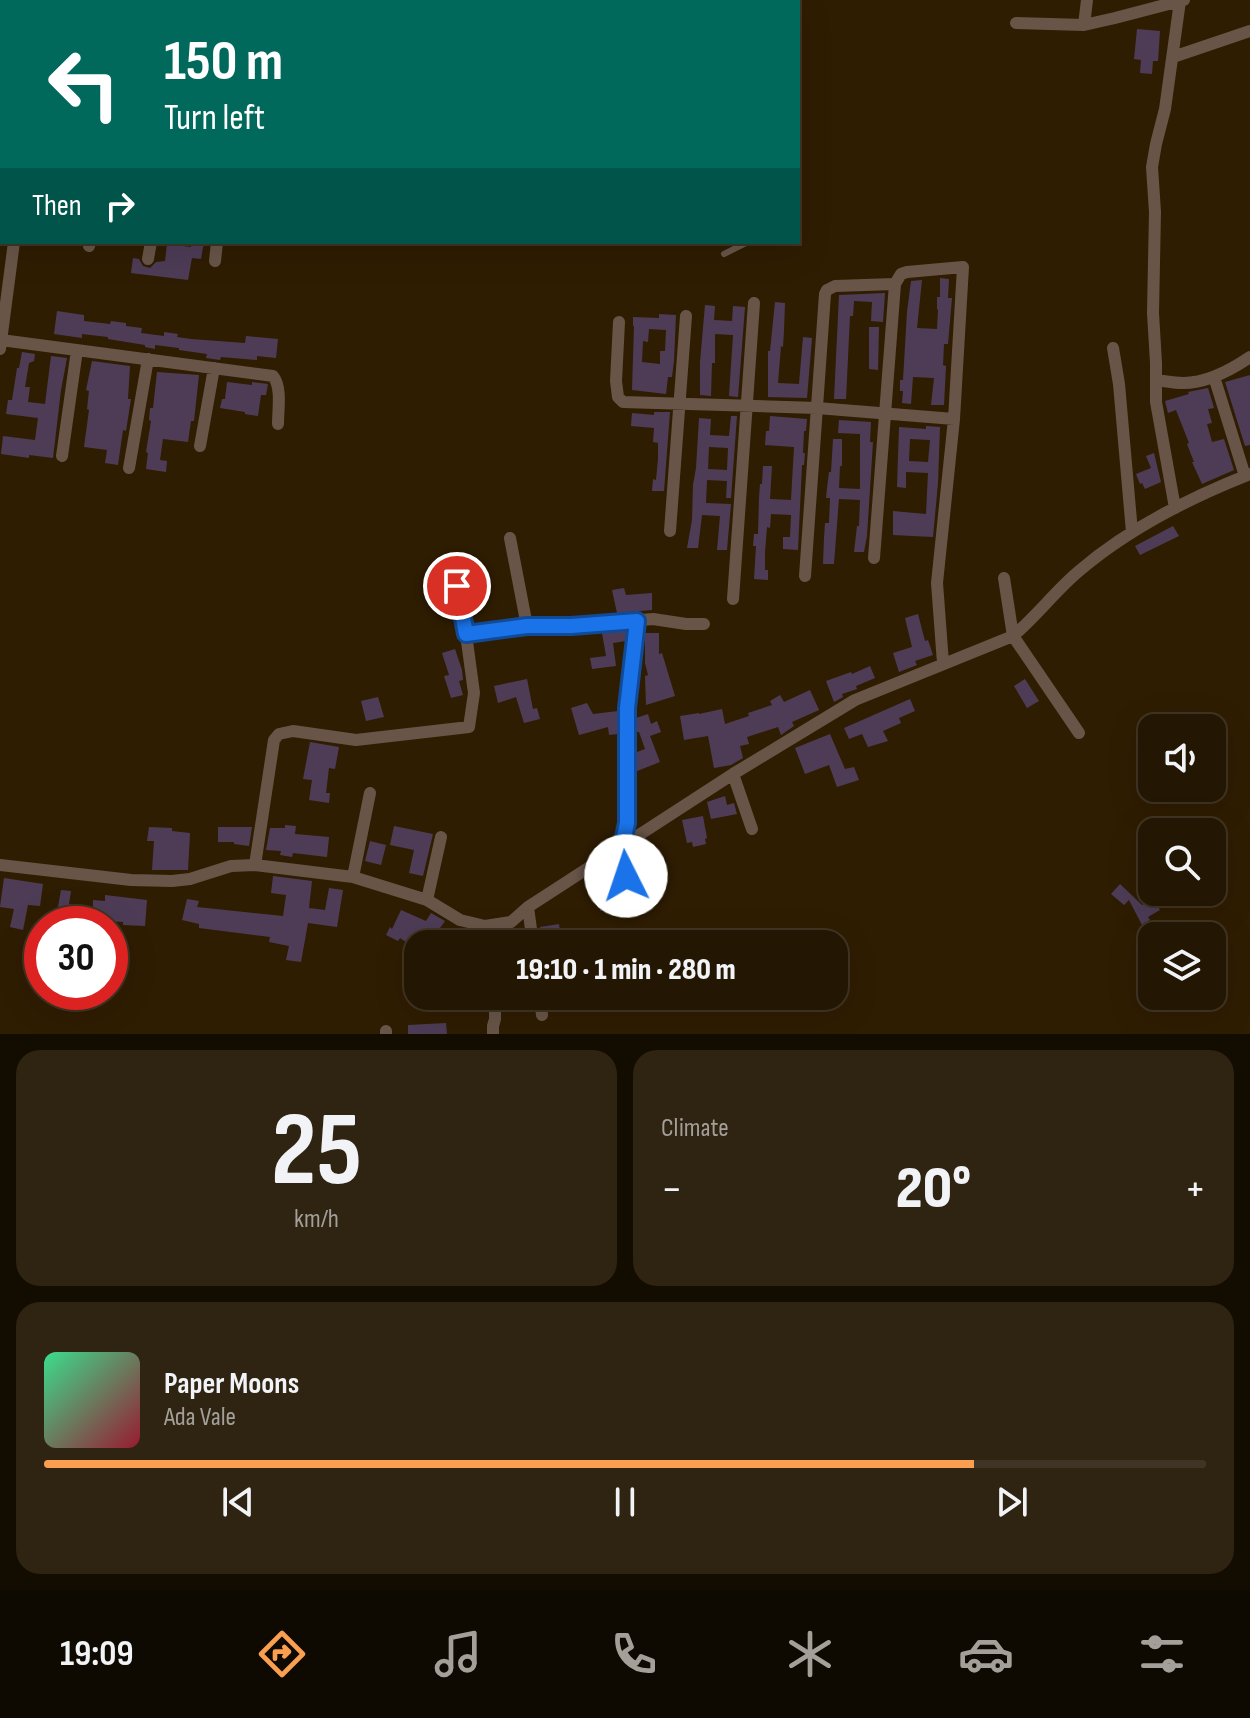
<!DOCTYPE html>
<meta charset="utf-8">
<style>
:root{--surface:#231602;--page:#2f2311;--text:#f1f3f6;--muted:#a39f99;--line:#403524;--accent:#fa9f4f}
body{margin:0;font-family:"Sofia Sans Condensed",sans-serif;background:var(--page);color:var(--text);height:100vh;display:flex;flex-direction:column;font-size:30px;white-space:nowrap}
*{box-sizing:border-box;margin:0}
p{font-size:26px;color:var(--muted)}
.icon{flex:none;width:44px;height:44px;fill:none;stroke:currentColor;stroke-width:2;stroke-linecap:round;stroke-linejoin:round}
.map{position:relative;height:1034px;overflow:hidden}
.sheet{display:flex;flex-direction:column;gap:16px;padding:16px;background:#130c01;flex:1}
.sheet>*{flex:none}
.banner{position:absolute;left:0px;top:0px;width:800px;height:244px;box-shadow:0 8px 32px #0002,0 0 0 2px var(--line);background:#00695c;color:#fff;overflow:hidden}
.tools{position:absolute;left:1138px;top:714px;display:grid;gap:16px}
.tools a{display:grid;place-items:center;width:88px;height:88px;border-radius:16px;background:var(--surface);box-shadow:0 8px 32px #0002,0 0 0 2px var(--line);font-size:40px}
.speed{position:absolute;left:24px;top:906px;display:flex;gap:16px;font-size:40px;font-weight:700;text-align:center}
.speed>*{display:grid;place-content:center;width:104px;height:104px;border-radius:50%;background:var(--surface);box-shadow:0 8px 32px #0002,0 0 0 2px var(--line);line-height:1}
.speed .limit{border:12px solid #d22;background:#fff;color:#111}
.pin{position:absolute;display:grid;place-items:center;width:68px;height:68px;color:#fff;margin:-34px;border:4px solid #fff;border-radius:50%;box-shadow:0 2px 8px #0007}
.me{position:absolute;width:88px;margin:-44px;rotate:356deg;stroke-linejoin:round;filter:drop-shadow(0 0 6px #0008)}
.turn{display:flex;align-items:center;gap:28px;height:168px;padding:0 32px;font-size:36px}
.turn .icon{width:104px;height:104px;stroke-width:2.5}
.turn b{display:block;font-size:56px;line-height:68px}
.then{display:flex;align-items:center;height:76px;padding:0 32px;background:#0003;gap:16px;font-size:30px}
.big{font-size:60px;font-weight:800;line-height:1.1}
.sheet .card{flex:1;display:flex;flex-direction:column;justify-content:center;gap:12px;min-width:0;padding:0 28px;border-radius:24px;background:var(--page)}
.sheet .dial{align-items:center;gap:0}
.dial b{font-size:104px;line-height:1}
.song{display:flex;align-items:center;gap:24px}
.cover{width:96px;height:96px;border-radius:12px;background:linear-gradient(135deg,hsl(150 70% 55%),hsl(350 70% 35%))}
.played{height:8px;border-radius:4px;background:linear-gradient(90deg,var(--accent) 80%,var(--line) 80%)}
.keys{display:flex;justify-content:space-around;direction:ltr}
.heat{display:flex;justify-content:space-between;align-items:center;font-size:44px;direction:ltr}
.sheet .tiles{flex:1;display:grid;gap:16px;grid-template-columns:1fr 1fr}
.card:last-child{grid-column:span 2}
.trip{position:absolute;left:404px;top:930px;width:444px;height:80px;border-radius:24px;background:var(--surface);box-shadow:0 8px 32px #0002,0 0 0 2px var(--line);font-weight:800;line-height:80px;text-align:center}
.dock{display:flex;height:128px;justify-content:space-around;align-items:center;background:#0e0901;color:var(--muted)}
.dock .icon{width:56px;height:56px}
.dock .on{color:var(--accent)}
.dock b{font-size:36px;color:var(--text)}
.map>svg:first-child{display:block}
.building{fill:#4e3c57;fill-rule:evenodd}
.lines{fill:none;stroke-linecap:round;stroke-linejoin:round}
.service{stroke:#685548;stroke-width:6}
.minor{stroke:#685548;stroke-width:12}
.route-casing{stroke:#114b97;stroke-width:20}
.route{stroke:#1a73e8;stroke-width:14}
</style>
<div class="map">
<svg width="1250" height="1034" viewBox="0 0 1250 1034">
<rect width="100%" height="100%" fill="#2f1d02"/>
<path class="building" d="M1137,29L1160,31L1158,61H1153L1152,74L1140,73L1141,60L1134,59Z
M192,242H204L201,259L192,258L188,280L131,273L133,258L139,259L143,266L150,268L156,262L165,261L167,244L191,247Z
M940,278L949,279L948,298H952L948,344H944L943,365L946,366L944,405H931L934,378L913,377L911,404L902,403L903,391H900V380H903L907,312L911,281L922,280L917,328L937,329L938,310L937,309V297H940Z
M885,293L883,322L871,321L872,302L854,301L853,316H850L846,399H834L839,295Z
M775,302L785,303L784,330L783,347L781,346L778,383L799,384L803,337L812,338L807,398L768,397V351H770Z
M705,305L715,306L714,320L732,321L733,306L745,307L738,397L729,396L733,335L715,334V363H712L711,396L700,395V362Z
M57,311L84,315V321L110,324L111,321L126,323V326L142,328L141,333L164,336V332L178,334L177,337L191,339L245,343L246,336L278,339L276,358L257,356V360L221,357L220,360L206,358L207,354L179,350V348L155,345V349L145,347V345L108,339V337L82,334V338L54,334Z
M659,314L676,315L674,361L672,377H668L666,394L632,390L634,326H633V317L659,318ZM649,329L666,330L665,351H660V364L642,362L643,341L648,342Z
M869,327H879L878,370L869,369Z
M22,352L35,354L34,361L29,363L25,387H30L28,402L45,404L51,356L67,358L61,390L53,458L29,455V458L1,454L3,436L35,440L38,418L6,414L8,400H12L17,368H19Z
M92,361L130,366L128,399H131L126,431L123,430L118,465L105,463L107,450L84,447L89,410L87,409L89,391L86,390Z
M157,372L199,375L194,421H191L188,442L163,439L160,460L167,461L166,472L146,469L148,453L146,452L151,421L149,420L150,408H153Z
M1250,375V445L1245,446L1225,382Z
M227,382L252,385V382L268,384L266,395H261L258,416L245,414V412L220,408L222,399H225Z
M1208,388L1214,408L1208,409L1212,423L1207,424L1212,442L1224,439L1234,470L1202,484L1192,462H1194L1187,444L1189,443L1176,410L1168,413L1165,401L1189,394L1188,392Z
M654,412H670L664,491H652L653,479L656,480L658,459V443L653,442L654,428L631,426L632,413L654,415Z
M731,416H737L731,498H726L727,481L707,480L706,503L731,504L727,550H717L720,516L702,515L698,548H687L692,520L693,485L696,468L699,418L711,419L710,435L729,436ZM709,447L728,448L727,470L708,469Z
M770,416L807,419L806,431H804L803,453H805L804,465H802L798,550L783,549V537H790L791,515L771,514L770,528L767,527L765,552V570H768V580L754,579L756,546H753L754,534H758L759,498L760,484H762L763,466H772L770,499L791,500L794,447L765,445L766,431H769Z
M839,420L871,422L870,442H873L867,536L864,552H854L857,526H859L860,500L839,499L834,564H823L824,538L825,523H829L830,498H826L827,488L829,472H831L833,439H842V466H840L839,488L860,489V434L838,433Z
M926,426L940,427L938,483L933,537L893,535V511L926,514L928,473L906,472V488L897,487L899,427L926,429ZM910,439L930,440L928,462L909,461Z
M1154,453L1161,482L1145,489L1142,483L1140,484L1136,474L1151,468L1146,456Z
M1173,526L1179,536L1140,555L1135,546Z
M624,588L626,595L652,593V610L617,613L612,590Z
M918,614L925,641L928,640L933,655L915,661L917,665L899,672L893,653L912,647L905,618Z
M626,630V641L613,643L616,666L592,669L590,658L606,656L602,633Z
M645,633H659V654L662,653L675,696L646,705L645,676L648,675L645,663Z
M455,649L462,670L463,680L459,681L463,695L451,698L444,676L449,675L442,653Z
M870,666L875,678L856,686L857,689L842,694L843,697L834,702L826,681L851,672L852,674Z
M527,679L533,709L537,708L540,719L524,723L516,697L498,703L494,686Z
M1025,679L1039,701L1027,708L1014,686Z
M810,690L819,710L792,722L794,726L781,735L778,727L747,737L749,744L740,746L743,758L731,765L714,768L708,736L684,740L680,716L699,713V714L722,709L725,724L749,716L748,713L772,705L770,701L780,695L784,702Z
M378,697L384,717L366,721L361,701Z
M910,699L915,711L899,718L901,723L883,731L888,741L868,747L862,734L849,739L844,728Z
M587,703L593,714L618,711V734L609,735L608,727L579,735L571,708Z
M648,714L651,724L657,721L661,732L650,736L660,762L637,771V752L645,749L639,732H636V718Z
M830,734L845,769L854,767L859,780L837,787L829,765L805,774L795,748Z
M310,742L339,747L335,769L329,768L326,793H330L329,803L309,800L312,780L303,779Z
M725,796L727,805L734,803L737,814L711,819L707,802Z
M703,816L707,838L705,839L706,844L693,847L692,842L687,843L682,820Z
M285,825L296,826L295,834L329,837L327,857L293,853L292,857L280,855L281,851L266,850L270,828H285Z
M394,826L433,834L423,876L409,873L414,850L390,845Z
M149,827L172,828V831L190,833L188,870H152L154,841H147Z
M218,827H252L249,846L234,844V842H218Z
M370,841L386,845L381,865L365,861Z
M273,876L312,881L309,908L325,910L329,888L343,890L337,927L308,923L301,962L286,960L289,946L269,942L270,937L199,928V924L182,920L187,899L199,901L197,907L283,916L286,895L271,893Z
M4,878L43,884L40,906L28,905L23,930L10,927L14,909L0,907Z
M601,878H615V900H611V911H600Z
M1120,884L1142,905L1154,899L1160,910L1148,917L1150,920L1142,925L1129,900L1124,905L1111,894Z
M61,890L71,891L69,904L93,907V900L105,901V895L147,900L145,926L123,925V922L103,921V918L86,917L85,924L56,918Z
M401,910L426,921L431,913L445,921L440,928L467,944H418V950L400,938L398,941L386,935L390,927L392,929Z
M559,924L562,944H542L540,927Z
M629,928L653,929V940L676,934L678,944H651L652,940L628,939Z
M446,1023L447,1034H408V1025Z"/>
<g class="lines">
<path class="service" d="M481,2V0
M766,2V0
M798,179V208
M724,254L748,242"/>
<path class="minor" d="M62,0L77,2
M0,2H2
M50,2V0
M120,2V0
M184,2V0
M1016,23L1084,25L1115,18L1184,0
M1084,25L1087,0
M1173,57L1250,31
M0,91H2
M0,173L2,174
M89,246L90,242
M148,259L151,242
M215,261L217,242
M619,322L616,381L618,397L623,402L817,408L954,419
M1,340L273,376C282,387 278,409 278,424
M1113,348L1119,384L1132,532
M0,349L14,242
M1156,380C1165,381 1174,383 1183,383C1206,383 1231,370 1250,357
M1216,383L1245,476
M200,446L214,368
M62,456L77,350
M129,468L148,359
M1175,508L1156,402V363L1153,313L1155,212L1152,167L1156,144L1165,109L1180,1
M670,531L686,316
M510,538L527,626
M874,558L895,284L901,274L907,272L963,267L954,419L937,583L943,663
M452,562L466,634
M805,576L825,294L827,290L835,286L895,284
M1004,578L1013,636L1079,733
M733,599L754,303
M733,774L752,829
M0,865L131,880L172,881L190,879L231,866L255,865L353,877L427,900L460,920L485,926L511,922L528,907L733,774L855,700L1013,636C1037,616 1055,591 1079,571C1128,529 1189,498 1250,474
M255,865L274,740L279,734L293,731L356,740L469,727L474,693L466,634L527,626H571L653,619L686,624H704
M353,877L370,793
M427,900L441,837
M631,905L622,847L627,823L628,794L627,708L637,621
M528,907L533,944
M493,925L494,944
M540,996L542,1015
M386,1031V1034
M493,1034V1026L495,1019V996"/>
</g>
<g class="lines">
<g class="route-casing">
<path id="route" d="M457,586L466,634L527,626H571L637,621L627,708V823L622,847L626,876"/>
</g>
<use href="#route" class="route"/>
</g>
</svg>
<div class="tools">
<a><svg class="icon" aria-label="sound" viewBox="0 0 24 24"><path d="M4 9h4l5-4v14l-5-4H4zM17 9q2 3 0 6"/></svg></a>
<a><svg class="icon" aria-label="search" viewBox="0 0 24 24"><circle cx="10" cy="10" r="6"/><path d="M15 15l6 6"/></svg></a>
<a><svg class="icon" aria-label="layers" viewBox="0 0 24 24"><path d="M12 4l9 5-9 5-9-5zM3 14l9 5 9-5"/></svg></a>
</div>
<div class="speed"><div class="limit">30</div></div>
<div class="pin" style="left:457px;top:586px;background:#d93025"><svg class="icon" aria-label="arrive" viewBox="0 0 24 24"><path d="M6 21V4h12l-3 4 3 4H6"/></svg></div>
<svg class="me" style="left:626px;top:876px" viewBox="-20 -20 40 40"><circle r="19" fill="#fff"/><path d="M0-13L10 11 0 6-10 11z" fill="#1a73e8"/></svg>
<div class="trip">19:10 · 1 min · 280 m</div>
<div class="banner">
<div class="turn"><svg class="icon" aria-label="left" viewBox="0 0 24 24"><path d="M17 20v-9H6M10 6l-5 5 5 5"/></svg><div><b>150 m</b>Turn left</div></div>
<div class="then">Then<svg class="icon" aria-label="right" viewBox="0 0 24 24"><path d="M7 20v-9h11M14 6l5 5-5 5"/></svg></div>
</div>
</div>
<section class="sheet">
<div class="tiles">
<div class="card dial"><b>25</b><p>km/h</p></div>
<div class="card"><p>Climate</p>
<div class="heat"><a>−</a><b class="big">20°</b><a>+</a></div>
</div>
<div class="card">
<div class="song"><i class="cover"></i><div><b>Paper Moons</b><p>Ada Vale</p></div></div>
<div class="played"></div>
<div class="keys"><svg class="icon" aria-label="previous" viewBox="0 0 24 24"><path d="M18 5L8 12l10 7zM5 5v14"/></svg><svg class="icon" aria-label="pause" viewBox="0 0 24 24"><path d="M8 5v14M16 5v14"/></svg><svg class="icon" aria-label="next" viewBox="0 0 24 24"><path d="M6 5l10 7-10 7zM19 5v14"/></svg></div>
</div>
</div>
</section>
<nav class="dock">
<b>19:09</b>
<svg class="icon on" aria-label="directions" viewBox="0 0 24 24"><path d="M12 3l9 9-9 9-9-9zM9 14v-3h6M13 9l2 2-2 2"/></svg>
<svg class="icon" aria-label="music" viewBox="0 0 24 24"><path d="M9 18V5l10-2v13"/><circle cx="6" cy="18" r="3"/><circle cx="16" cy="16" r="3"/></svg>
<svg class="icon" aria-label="phone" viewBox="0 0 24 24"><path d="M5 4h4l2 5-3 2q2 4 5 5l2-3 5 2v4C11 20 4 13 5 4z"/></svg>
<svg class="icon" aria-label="climate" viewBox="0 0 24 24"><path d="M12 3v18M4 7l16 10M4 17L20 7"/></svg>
<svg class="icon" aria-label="car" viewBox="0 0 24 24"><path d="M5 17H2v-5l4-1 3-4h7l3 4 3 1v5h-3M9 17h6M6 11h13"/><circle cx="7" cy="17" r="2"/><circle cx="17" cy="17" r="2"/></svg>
<svg class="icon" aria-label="filters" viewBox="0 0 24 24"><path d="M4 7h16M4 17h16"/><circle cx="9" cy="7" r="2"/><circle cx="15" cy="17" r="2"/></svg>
</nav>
